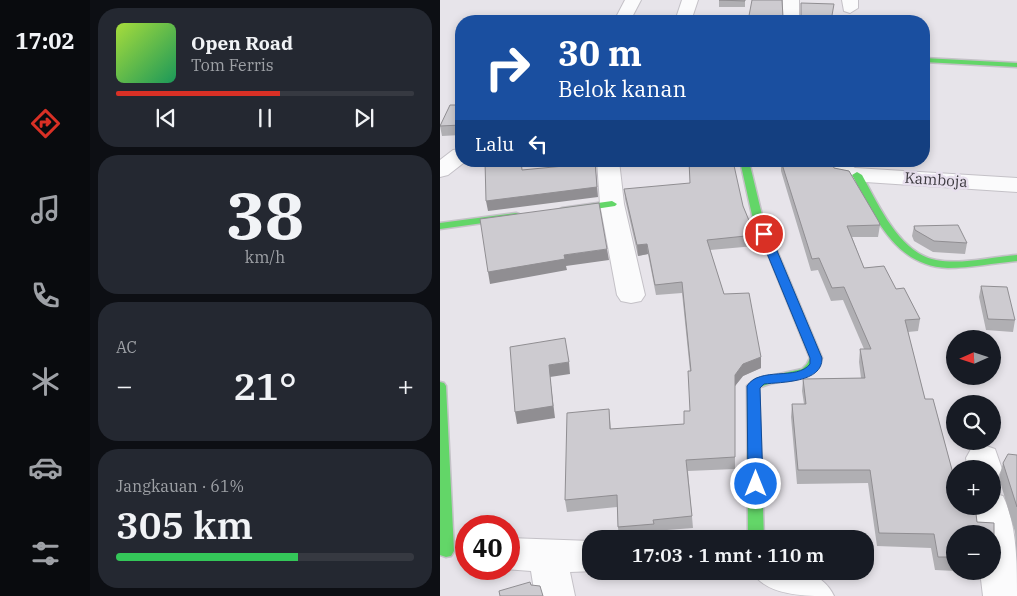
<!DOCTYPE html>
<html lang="id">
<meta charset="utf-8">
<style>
:root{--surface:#171b24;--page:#242831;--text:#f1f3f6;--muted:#9ea1a6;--line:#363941;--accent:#d93025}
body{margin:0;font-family:"IBM Plex Serif",serif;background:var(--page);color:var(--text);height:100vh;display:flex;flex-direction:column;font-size:19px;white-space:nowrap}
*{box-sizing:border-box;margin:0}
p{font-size:16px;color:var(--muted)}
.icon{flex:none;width:28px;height:28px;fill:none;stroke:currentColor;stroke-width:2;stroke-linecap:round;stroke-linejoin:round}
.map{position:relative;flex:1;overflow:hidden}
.panel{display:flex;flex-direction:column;gap:8px;padding:8px;background:#0d0f14;width:350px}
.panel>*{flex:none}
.hud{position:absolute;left:15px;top:15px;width:475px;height:152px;border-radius:20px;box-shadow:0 2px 8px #0003;background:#1a4fa0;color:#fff;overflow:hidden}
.needle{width:32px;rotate:267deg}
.buttons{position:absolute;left:506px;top:330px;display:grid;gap:10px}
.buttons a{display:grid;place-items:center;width:55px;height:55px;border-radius:50%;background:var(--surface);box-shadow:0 2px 8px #0003;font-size:25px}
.speed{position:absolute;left:15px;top:515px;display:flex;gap:10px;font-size:25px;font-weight:700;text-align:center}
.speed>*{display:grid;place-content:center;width:65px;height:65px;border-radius:50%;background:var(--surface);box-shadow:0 2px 8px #0003;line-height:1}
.speed .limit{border:8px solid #d22;background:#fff;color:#111}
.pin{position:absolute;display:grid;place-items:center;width:42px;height:42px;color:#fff;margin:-21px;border:2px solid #fff;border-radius:50%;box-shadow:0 1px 5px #0007}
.me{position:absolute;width:55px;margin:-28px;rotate:0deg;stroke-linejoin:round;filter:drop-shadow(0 0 4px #0008)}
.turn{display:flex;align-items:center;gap:18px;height:105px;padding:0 20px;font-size:22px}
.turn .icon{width:65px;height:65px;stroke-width:2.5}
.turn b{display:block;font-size:35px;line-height:42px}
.then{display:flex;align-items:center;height:48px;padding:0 20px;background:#0003;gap:10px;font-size:19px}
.big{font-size:38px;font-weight:600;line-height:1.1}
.panel .tile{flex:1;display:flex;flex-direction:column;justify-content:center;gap:8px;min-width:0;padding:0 18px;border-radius:20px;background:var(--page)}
.panel .dial{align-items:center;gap:0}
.dial b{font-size:65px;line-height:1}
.song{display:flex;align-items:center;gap:15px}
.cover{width:60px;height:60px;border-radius:8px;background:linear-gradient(135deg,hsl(80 70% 55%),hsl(150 70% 35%))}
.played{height:5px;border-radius:2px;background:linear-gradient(90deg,var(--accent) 55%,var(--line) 55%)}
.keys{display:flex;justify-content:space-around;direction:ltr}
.heat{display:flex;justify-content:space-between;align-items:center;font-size:28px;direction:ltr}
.charge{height:8px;border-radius:4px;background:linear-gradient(90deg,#34c759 61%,var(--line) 0)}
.trip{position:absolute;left:142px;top:530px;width:292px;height:50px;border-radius:20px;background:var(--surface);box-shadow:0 2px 8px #0003;font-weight:600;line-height:50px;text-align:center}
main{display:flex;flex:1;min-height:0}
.dock{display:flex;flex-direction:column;width:90px;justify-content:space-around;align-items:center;background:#090b0e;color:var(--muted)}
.dock .icon{width:35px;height:35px}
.dock .current{color:var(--accent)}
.dock b{font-size:22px;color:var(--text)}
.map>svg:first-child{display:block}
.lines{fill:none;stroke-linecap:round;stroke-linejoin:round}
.street-casing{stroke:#c4c1c7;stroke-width:2}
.fast-casing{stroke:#c4c1c7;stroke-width:3}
.street{fill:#fbfbfc;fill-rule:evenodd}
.fast{fill:#63d668;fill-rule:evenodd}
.wall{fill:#b0afb3}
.shaded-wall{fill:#908e92}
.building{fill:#cdcbd0;stroke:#908e92}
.route{fill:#1a73e8;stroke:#114b97}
.labels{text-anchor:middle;stroke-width:5;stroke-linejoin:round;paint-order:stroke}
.street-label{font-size:15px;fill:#3d3a40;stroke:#e8e0ee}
</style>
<main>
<nav class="dock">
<b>17:02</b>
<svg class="icon current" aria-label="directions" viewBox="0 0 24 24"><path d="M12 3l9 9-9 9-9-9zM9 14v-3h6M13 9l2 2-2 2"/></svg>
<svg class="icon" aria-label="music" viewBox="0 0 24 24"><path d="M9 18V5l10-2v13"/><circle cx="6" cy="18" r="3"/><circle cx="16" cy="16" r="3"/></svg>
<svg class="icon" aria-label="phone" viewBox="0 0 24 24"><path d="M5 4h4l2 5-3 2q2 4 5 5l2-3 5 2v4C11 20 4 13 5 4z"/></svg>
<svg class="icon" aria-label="climate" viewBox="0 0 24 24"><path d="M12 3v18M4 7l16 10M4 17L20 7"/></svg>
<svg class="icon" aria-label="car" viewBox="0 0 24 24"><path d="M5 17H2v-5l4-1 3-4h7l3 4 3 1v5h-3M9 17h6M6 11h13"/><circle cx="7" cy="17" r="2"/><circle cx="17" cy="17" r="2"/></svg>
<svg class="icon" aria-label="filters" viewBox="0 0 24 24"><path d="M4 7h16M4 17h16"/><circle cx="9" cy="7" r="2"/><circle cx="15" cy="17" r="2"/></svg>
</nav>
<section class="panel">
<div class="tile">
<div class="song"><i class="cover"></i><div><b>Open Road</b><p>Tom Ferris</p></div></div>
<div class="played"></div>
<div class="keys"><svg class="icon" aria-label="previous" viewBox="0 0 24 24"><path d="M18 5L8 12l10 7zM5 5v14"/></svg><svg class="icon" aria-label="pause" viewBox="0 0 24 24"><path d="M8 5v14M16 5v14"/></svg><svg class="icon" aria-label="next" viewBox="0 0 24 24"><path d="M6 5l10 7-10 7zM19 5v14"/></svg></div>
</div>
<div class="tile dial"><b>38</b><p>km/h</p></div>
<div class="tile"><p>AC</p>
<div class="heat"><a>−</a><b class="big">21°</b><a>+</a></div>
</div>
<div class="tile"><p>Jangkauan · 61%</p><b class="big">305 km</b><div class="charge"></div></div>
</section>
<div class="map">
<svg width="577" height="596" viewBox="0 0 577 596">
<rect width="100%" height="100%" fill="#e7e4ea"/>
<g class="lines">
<g class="street-casing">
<path id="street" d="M185,0H201L190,21H174Z
M242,0H258L251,21H235Z
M343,0H359V21H343Z
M402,0H418V8L410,13L404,11Z
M21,149V161H26L8,175L0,177V160L13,150Z
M157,161H179L184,204L205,295L201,301L191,303L181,301L177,295L160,204Z
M378,161H405L415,168L577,178V192L410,181L402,179Z
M543,445L555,449L562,469L557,478L552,480V469H528L526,458L531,449Z
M552,493L563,496C577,525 577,564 577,596H543L540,571H552V534H535L532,506H552Z
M69,538L151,541V571H156L130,572L135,596H95L91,571L66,569H69Z
M311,571C341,571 379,564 394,596C363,596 327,596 311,571Z"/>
</g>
<g class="fast-casing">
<path id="fast" d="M484,58L577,63V67L484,62Z
M300,161H309L322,215L382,358C369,389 343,375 319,388L324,539H308L307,386L316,379L362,369L367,364L370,358L312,215Z
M417,172L422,175C438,204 460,254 496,260C522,265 550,257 577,255V261C554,263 531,268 508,268C454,266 435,216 412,175Z
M172,201L177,204L175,206L122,214L117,211L122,208Z
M76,213L79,214L81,216L79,218L0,229V223Z
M0,382L4,383L6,386L14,551L11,556L6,557L0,555Z"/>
</g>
<use href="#street" class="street"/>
<use href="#fast" class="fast"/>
</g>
<path class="wall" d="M279,0H305V7H279Z
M21,105V135L2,136L0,126Z
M341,161H391L392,163L394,168L409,171L439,222L440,225L438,237H412L424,268L444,266L456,289L464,288L480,319L478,331L468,332L485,399H493L515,481V506H535L537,522L554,523V556L552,561V534H515V571L495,570L491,548L437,546L428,483L357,484L351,417L352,404H364L362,391L363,379L421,378L419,362L420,349H424L403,300L391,301L378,270L371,271L341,171Z
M184,189L303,206L315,235V246L270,250L284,294L321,357V368L303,376L295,386V469L248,471L253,528L214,531L215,535L179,539L178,527L177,507L127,512L125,500L169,409L171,429L244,424L250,411V371L242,293L216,295L208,254L198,256L185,199Z
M474,226L527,243L525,254L493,252L474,241L472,236Z
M541,286L575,320L573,332L546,330L539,297Z
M577,455V560L575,532L559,478L563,463Z"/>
<path class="shaded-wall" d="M155,161L158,197L48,211L46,201Z
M207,244L208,254L198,256L197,245Z
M167,249L169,260L126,266L127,270L50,284L48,272L124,255Z
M321,357V368L303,376L295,386V375L303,364Z
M129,362L130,374L110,377L115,418L77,424L75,412L109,365Z"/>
<path class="building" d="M279,0H305V1Z
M312,0H342L343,17H361V3L394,4L391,21H308Z
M10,105H21V125L0,126Z
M45,161H81L82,170L124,166L123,161H155L157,187L46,201Z
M249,161H293L303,206L315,235L267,240L284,294L309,293L321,357L303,364L295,375V457L246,460L252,516L213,520L214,524L178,527L177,495L125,500L127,413L169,409L170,429L244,424V411H250L248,371H251L242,282L215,285L207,244L197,245L184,189L250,183Z
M341,161H391L392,163L394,168L409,171L439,222L440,225L407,226L424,268L444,266L456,289L464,288L480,319L465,320L485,399H493L515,481V506H535L537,522L554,523V556H552V534H515V557H498L494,534L439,533L430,470H358L352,404H366L363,379L425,378L420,349H431L404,287L392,288L379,258L372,259Z
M159,203L167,249L124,255L125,259L48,272L40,219Z
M518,225L527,243L494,241L475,230L474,226Z
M541,286L567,287L575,320L548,319Z
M125,338L129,362L109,365L113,406L75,412L70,347Z
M568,454L577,455V507L563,463Z
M552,484H554V491H552Z
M90,582L91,585L100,586L103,596H60L59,591Z"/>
<path class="route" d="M324,230L330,234L382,358C383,383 341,382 324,384L320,388L323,484L321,488H310L308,484L307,386C320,366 357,381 370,364V358L319,234Z"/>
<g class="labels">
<g class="street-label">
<text transform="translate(496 180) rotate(4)" y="5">Kamboja</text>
</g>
</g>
</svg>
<div class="buttons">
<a><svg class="needle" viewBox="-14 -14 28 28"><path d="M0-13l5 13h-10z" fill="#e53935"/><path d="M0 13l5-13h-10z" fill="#9ea1a6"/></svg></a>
<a><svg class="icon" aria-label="search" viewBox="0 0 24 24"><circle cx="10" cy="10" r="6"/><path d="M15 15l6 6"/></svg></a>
<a>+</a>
<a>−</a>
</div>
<div class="speed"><div class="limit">40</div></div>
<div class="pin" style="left:324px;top:234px;background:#d93025"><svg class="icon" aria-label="arrive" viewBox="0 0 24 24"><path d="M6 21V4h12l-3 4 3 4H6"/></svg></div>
<svg class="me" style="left:316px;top:484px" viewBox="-20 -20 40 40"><circle r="17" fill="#1a73e8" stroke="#fff" stroke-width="3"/><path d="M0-11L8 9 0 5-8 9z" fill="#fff"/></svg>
<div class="trip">17:03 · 1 mnt · 110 m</div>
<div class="hud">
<div class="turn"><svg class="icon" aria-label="right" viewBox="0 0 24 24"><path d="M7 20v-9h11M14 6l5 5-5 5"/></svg><div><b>30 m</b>Belok kanan</div></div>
<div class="then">Lalu<svg class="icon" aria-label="left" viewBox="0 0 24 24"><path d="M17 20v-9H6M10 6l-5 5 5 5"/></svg></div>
</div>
</div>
</main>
